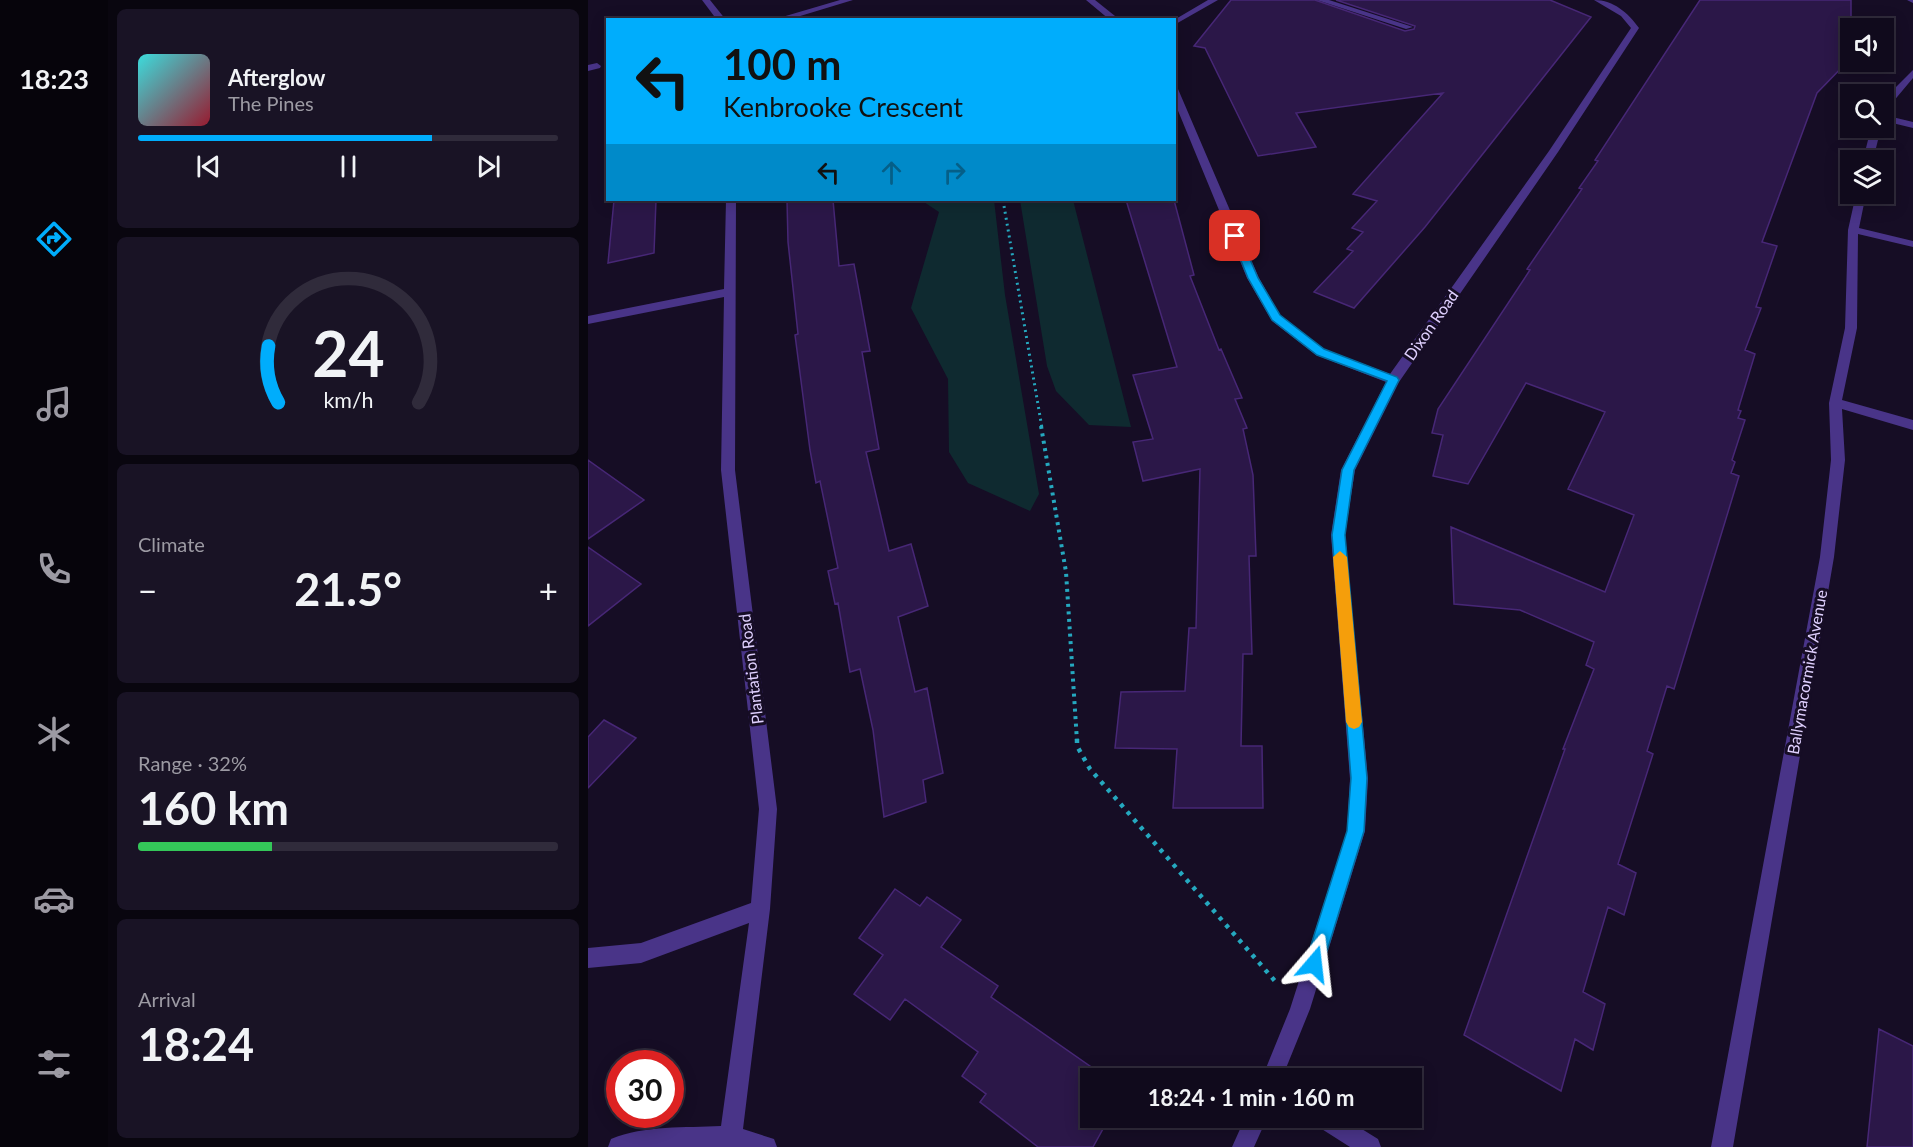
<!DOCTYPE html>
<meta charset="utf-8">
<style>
:root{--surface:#100a1c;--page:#191325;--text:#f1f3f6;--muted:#9c9aa3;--line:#302b3b;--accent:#00adfc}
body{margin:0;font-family:Lato,sans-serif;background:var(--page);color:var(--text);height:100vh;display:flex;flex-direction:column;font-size:22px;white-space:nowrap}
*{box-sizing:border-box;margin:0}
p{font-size:20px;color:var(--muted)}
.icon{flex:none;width:33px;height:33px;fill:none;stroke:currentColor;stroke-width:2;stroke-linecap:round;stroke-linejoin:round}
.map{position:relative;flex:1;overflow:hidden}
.details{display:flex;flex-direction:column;gap:9px;padding:9px;background:#09060f;width:480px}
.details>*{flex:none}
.hud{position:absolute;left:18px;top:18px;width:570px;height:183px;border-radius:0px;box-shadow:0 3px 15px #0003,0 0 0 2px var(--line);background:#00adfc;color:#111;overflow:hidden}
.fabs{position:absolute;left:1252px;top:18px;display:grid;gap:12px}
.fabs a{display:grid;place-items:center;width:54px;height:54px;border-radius:0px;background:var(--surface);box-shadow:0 3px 15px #0003,0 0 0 2px var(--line);font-size:30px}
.speed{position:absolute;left:18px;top:1050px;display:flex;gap:12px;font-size:30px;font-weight:700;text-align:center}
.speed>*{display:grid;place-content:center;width:78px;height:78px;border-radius:50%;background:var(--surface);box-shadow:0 3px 15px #0003,0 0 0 2px var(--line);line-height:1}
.speed .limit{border:9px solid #d22;background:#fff;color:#111}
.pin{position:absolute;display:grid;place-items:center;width:51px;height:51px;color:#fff;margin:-26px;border-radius:12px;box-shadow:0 3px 9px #0006}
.me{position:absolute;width:66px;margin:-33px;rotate:17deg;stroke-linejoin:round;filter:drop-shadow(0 0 4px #0008)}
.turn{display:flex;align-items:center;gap:21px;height:126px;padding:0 18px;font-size:27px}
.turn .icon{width:78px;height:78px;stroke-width:2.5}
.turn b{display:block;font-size:42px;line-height:51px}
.lanes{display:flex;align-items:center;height:57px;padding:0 18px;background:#0003;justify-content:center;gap:30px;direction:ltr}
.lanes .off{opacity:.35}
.big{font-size:45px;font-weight:700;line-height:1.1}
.details .widget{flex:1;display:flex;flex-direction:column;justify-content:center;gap:9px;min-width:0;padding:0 21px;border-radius:9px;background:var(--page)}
.details .dial{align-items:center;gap:0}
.dial svg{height:156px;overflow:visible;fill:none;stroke:var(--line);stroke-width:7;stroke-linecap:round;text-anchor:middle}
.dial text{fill:var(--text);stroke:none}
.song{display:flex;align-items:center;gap:18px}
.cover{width:72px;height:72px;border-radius:9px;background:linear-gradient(135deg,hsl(180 70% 55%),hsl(350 70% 35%))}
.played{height:6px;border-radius:3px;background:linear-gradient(90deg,var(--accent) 70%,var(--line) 70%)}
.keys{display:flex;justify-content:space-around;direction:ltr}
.heat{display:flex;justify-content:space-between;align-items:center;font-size:33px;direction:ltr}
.charge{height:9px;border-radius:4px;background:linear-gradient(90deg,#34c759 32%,var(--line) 0)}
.trip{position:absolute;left:492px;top:1068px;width:342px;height:60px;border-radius:0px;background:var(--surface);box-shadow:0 3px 15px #0003,0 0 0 2px var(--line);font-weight:700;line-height:60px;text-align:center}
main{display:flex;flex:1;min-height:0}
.tab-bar{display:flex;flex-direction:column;width:108px;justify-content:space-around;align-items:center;background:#06040b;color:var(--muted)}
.tab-bar .icon{width:42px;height:42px}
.tab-bar .current{color:var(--accent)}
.tab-bar b{font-size:27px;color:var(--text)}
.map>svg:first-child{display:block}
.green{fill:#0f2a30}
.building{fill:#2b1748;stroke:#472776;stroke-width:1.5}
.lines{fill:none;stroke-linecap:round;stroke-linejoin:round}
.path-far2{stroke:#25a8bf;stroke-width:3;stroke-dasharray:2 4;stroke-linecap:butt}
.path-far1{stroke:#25a8bf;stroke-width:4;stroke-dasharray:3 4.5;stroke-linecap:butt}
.path{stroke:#25a8bf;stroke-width:4.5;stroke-dasharray:4 6;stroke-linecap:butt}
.minor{fill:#493488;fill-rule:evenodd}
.route{fill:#00adfc;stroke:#0070a4;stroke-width:1.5}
.slow{fill:#f59e0b}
.labels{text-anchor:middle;stroke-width:6;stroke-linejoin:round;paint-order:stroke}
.street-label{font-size:16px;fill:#e0d1ff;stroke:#160d25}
</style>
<main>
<nav class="tab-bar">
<b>18:23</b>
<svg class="icon current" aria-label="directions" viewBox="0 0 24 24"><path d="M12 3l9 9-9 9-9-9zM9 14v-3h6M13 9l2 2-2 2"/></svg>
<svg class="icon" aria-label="music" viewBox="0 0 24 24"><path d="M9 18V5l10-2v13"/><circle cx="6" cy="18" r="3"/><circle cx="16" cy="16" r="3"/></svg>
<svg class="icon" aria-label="phone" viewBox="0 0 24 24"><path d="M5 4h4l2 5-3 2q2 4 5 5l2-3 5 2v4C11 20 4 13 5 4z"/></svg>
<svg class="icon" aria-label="climate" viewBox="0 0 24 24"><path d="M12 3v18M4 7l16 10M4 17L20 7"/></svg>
<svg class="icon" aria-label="car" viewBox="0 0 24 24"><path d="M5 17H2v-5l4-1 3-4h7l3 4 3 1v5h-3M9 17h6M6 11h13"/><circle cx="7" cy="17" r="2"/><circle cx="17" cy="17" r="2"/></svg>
<svg class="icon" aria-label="filters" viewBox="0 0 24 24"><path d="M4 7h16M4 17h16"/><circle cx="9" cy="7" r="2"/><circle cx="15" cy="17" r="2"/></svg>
</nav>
<section class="details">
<div class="widget">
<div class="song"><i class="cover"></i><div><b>Afterglow</b><p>The Pines</p></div></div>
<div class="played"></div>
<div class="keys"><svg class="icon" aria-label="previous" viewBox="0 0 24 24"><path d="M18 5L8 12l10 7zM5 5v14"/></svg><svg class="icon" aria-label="pause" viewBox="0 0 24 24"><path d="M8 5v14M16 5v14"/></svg><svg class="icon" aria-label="next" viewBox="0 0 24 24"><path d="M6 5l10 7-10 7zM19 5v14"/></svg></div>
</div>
<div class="widget dial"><svg viewBox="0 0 100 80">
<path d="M14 69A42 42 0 1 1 86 69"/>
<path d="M14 69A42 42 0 0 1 9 40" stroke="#00adfc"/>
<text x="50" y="56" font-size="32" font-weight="700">24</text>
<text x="50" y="72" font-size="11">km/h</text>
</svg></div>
<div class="widget"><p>Climate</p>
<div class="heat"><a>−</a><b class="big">21.5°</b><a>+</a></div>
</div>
<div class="widget"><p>Range · 32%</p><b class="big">160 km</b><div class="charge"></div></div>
<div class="widget"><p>Arrival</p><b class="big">18:24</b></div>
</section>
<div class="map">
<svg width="1325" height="1147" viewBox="0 0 1325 1147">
<rect width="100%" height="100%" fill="#160d25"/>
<path class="green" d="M333,200H406L417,295L451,494L442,511L380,483L361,452L360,379L323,308L351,212Z
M432,200H485L543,427L501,425L468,391L459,366Z"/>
<path class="building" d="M643,0H727L817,31L826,29L827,26L748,0H962L1003,17L837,227L766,308L726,292L765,251L759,249L775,232L764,228L789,201L765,194L855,93L708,113L728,147L670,156L617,48L606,46Z
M1112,0H1263V58L1229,93L1174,242L1189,246L1168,307L1173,308L1157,350L1167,354L1150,410L1153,411L1150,418L1157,420L1144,460L1147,462L1143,473L1151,476L1086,689L1079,686L1059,751L1065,754L1030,864L1048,873L1036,915L1020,907L995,992L1017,1004L1005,1050L987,1039L973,1091L876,1035L977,749H975L1006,669L998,665L1006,642L932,610L866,604L863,527L1017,592L1046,515L980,489L1017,412L938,383L880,484L845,476L855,435L844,433L850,409L942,270L939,269L994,189L991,188L1010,161L1007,160Z
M26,200H68L66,253L20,263Z
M199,200H245L251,266L266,264L282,351L274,352L291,449L278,452L301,551L323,544L340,606L310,617L327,692L339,688L355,773L335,780L338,802L296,817L285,730L272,669L262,672L250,603L247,604L240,571L250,568L232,481L228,483L222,450L207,335L210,334L200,242Z
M538,200H586L606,275L602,276L631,350L633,349L654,398L647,399L659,428L655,429L665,475L668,556H661L664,654H655L653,746H674L675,808H585L589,749L527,748L533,692L597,691L601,628H608L612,469L555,481L545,442L565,439L545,375L589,367Z
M0,460L56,500L0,539Z
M0,547L53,584L0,626Z
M16,720L48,738L0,788V737Z
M307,889L332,906L339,897L373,920L353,947L410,986L403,997L519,1078H502V1118H521L505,1147H450L392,1102L398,1094L374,1076L390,1052L317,999L302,1020L266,994L295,955L271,938Z
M1291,1029L1325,1046V1147H1279Z"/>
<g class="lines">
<path class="path-far2" d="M415,200L454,428"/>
<path class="path-far1" d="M453,426L478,572L489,741"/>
<path class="path" d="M489,739V746L502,769L687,981"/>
<path class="minor" d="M114,0H122L138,20H129Z
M252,0H265L199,20H184Z
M498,0H507L532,20H522Z
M620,0H630L586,25V20Z
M729,0H741L825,27L818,29Z
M1006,0C1026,0 1040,13 1051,28L970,152L811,382L767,470L757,535L780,779L777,831L722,1009L694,1078H674L702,1009L759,831L762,779L743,535L753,470L798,382L728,355L684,321L659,278L586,101V86L590,89L671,278L692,315L736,349L802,374L961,151L1043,28L1033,16Z
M1319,0H1325V3Z
M9,63L13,66L12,68L0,71V65Z
M1325,70V78L1299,109L1296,110V99Z
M1296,115L1325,122V128L1296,121Z
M1283,128H1293L1285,160H1275Z
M1268,194H1278L1271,228L1325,241V247L1270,234L1269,328L1254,400L1325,420V430L1254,409L1257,460L1246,557L1145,1147H1123L1232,557L1243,460L1241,403L1257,328L1260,230Z
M138,200H148L147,470L189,809L182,909L155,1129L186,1139L189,1147H20L23,1139C57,1125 97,1128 133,1126L161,923L53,963L0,968V948L53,943L163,903L171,809L133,470L136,297L0,324V316L136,289Z
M657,1118H679L666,1147H644Z
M726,1118H756L790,1139L793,1147H762L729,1126Z"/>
</g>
<path class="route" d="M644,234L652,236L670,278L692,315L736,349L809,377L811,380L766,470L757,535L779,778L776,831L735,964L732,971L726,974L719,971L717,964L759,831L763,778L744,535L754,470L799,381L729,355L684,320L660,278L643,236Z"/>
<path class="slow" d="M752,551L759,557L774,722L771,727L766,729L761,727L758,722L745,557Z"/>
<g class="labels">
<g class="street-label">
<text transform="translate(843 325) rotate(-55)" y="6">Dixon Road</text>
<text transform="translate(163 669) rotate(-97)" y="6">Plantation Road</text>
<text transform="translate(1219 672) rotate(-80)" y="6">Ballymacormick Avenue</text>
</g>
</g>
</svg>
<div class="fabs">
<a><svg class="icon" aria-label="sound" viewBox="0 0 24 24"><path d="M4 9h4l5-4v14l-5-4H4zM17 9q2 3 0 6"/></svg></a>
<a><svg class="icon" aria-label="search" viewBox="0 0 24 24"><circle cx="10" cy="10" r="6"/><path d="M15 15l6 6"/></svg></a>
<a><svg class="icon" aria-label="layers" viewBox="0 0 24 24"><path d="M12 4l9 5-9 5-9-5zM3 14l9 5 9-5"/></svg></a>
</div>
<div class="speed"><div class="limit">30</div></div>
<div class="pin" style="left:647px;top:236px;background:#d93025"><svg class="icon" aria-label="arrive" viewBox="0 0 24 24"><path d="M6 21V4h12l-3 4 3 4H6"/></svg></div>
<svg class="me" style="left:726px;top:964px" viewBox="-20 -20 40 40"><path d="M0-17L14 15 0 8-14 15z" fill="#00adfc" stroke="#fff" stroke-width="4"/></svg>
<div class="trip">18:24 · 1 min · 160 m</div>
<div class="hud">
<div class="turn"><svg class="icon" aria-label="left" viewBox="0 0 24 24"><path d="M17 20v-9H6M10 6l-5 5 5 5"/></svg><div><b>100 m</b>Kenbrooke Crescent</div></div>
<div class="lanes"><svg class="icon" aria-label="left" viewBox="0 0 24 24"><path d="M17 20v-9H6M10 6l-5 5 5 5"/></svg><svg class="icon off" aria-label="ahead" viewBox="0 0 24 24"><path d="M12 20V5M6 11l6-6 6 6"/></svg><svg class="icon off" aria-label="right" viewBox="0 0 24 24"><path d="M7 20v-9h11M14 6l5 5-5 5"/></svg></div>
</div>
</div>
</main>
